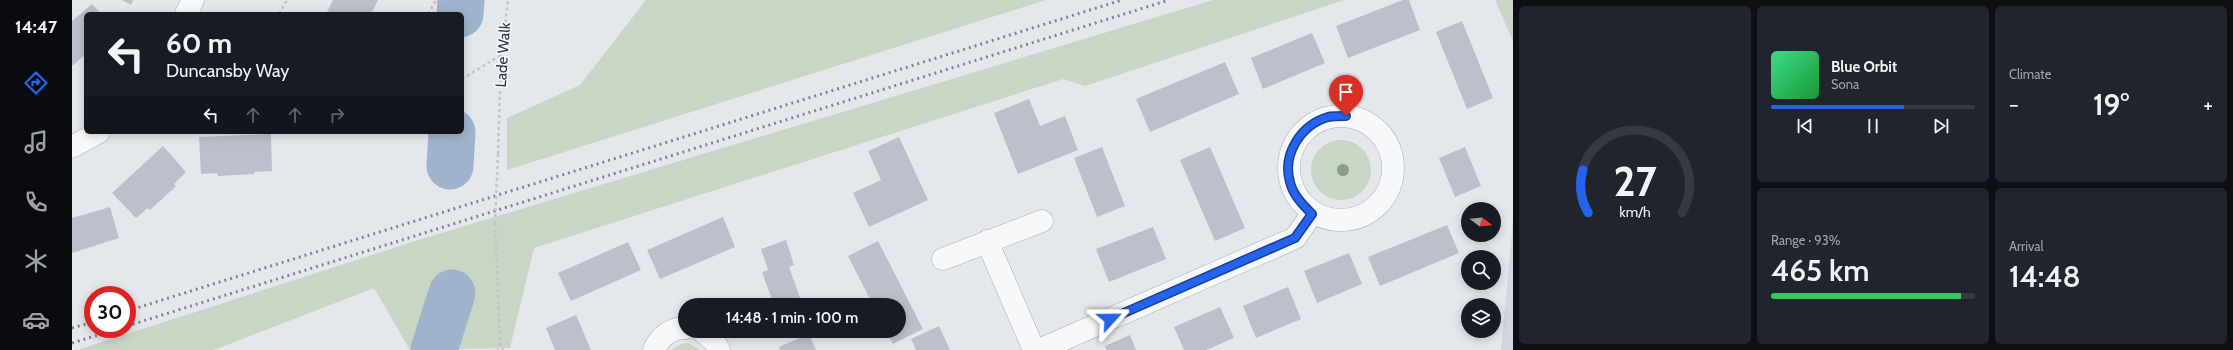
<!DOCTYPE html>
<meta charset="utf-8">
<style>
:root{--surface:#171b24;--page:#20242c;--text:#f1f3f6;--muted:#9ea1a6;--line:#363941;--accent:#2563eb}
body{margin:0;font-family:Cabin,sans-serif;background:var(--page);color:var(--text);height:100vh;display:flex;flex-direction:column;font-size:15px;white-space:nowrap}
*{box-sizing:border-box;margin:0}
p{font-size:13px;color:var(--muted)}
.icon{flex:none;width:22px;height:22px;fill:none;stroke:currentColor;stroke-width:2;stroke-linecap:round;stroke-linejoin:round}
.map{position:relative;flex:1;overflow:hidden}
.drawer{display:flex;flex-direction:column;gap:6px;padding:6px;background:#0d0f14;width:720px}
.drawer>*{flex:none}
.hud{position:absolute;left:12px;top:12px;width:380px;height:122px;border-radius:6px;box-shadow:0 2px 10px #0003;background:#171b24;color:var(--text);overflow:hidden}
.needle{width:26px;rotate:106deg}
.fabs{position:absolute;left:1389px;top:202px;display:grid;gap:8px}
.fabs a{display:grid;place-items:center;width:40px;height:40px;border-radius:50%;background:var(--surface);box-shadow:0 2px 10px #0003;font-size:20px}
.speed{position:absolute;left:12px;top:286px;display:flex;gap:8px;font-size:20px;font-weight:700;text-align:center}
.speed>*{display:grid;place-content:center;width:52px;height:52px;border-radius:50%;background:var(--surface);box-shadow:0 2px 10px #0003;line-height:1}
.speed .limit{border:6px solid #d22;background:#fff;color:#111}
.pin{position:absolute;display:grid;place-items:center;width:34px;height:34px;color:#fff;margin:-41px -17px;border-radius:50% 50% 50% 0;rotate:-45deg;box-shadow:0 0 4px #0007}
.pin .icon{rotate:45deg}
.me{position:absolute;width:44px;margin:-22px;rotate:66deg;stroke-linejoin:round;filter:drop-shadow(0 0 3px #0008)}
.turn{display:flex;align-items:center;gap:14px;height:84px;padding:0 16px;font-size:18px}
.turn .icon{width:52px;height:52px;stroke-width:2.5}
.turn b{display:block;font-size:28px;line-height:34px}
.lanes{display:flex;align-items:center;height:38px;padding:0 16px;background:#0003;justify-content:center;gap:20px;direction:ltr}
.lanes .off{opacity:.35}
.big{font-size:30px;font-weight:600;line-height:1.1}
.drawer .card{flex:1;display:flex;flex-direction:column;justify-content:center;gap:6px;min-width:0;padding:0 14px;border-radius:6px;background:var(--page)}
.drawer .dial{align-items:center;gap:0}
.dial svg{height:104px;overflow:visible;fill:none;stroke:var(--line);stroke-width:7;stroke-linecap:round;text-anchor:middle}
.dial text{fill:var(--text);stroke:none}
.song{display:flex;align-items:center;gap:12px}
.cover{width:48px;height:48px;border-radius:6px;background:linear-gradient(135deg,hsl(150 70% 55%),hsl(130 70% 35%))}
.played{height:4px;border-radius:2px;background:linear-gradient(90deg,var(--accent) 65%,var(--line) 65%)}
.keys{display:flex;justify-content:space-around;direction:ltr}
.heat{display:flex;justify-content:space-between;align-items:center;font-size:22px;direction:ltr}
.charge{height:6px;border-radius:3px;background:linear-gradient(90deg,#34c759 93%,var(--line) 0)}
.drawer .tiles{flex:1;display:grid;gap:6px;grid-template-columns:repeat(3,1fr)}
.card:first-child{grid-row:span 2}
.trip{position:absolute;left:606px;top:298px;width:228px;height:40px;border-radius:20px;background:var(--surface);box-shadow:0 2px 10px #0003;font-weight:600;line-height:40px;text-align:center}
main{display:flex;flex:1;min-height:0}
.menu{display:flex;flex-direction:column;width:72px;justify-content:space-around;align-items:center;background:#090b0e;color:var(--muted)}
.menu .icon{width:28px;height:28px}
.menu .current{color:var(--accent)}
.menu b{font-size:18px;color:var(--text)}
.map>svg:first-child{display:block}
.built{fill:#d2d6de}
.green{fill:#c9d6c5}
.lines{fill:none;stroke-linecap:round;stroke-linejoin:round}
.river{stroke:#9fb4cc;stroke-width:47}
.building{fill:#bbc0ca}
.minor-casing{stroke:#a9aeb7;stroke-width:23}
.path{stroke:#c2c5cb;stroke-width:2.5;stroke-dasharray:3 3;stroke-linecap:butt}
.minor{stroke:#f7f8fa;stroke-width:22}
.rail{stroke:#7d8696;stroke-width:3;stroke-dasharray:2 4;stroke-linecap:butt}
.path-bridge{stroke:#c2c5cb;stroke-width:2.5;stroke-dasharray:3 3;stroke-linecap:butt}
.tree{fill:#899d89}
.route-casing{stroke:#184099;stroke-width:10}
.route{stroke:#2563eb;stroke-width:7}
.labels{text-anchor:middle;stroke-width:3.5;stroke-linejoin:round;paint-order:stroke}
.street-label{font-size:15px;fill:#2b3445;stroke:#f4f6f9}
</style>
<main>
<nav class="menu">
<b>14:47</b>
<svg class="icon current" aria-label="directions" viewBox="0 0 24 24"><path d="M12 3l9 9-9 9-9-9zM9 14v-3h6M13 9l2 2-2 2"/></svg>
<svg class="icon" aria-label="music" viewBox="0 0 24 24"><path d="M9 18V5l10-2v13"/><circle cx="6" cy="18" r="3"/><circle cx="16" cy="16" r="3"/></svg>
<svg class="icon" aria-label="phone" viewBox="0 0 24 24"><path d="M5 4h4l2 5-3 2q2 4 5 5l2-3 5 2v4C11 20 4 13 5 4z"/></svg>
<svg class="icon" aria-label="climate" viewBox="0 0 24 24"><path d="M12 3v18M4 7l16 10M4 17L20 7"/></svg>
<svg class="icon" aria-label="car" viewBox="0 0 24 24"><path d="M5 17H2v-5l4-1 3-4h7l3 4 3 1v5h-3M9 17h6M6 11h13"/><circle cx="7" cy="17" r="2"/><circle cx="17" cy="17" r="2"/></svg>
</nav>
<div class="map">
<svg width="1441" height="350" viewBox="0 0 1441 350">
<rect width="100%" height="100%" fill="#e4e7ec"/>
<path class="built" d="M1441,220V350H1429Z"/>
<path class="green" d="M574,0H974L435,170V118L508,85Z
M1141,0H1272L1013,86L991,79L462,248L438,348L338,350L302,288L142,350H5L353,238Z
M1423,0H1441V41Z
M1239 170a30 30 0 1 1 60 0a30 30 0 1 1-60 0Z
M616,343L628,350H600L609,344Z"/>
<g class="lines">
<path class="river" d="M388,14L389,0
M378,166L380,132
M362,350L380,293"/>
</g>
<path class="building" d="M50,0H61L59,5Z
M261,0H306L299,14H254Z
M1331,0H1337L1348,30L1276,58L1264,26Z
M20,4L29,14H14V54L0,66V21Z
M1390,21L1421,98L1395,109L1364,32Z
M1240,33L1253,63L1191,89L1179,58Z
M1153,62L1167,94L1078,132L1064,99Z
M957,99L968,126L993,116L1006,150L946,174L922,113Z
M199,134L200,171L182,172V174L146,176L145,173L129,174L127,137Z
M827,137L856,200L797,227L781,193L809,180L796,151Z
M91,146L114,172L102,184L104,186L78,210L76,208L64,218L40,193Z
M1030,147L1053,206L1025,217L1002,158Z
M1138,147L1173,228L1143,241L1108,160Z
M1393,147L1409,186L1383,197L1367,158Z
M38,207L47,238L0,253V218Z
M651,217L663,247L588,279L575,250Z
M1375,225L1387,253L1308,286L1296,257Z
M1081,227L1094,259L1037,282L1024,249Z
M714,240L722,265L717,267L730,303L702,305L690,272L696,270L689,249Z
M806,241L851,329L821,344L814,331H827V305H801L776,256Z
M556,242L569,270L499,301L486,273Z
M1277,253L1290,284L1245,303L1232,271Z
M1216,287L1229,319L1184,338L1171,306Z
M1148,307L1162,338L1134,350H1112L1102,327Z
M504,315L519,350H483L474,328Z
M867,326L878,350H844L839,339Z
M737,334L744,350H708L707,347Z
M1058,335L1064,350H1035L1033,346Z"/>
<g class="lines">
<g class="minor-casing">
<path id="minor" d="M114,14L121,0
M1217 168a52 52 0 1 1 104 0a52 52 0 1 1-104 0Z
M0,147L27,132
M915,241L962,350
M871,259L970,221
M630,331L642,341L647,350
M582,350C587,337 599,328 613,328
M967,350L1223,238L1240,214"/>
</g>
<path class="path" d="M207,14L215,0
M356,14L364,0
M390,79L429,55
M426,154L429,55L436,0
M423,223L428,342L426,350
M428,343L431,350"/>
<use href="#minor" class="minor"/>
<path class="rail" d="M55,311L1050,0
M55,326L1097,0
M0,328L21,322
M0,343L46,329"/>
<path class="path-bridge" d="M423,223L426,154"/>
</g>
<circle class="tree" cx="1271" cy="170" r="6"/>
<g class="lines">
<g class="route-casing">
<path id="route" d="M1038,319L1223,238L1240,214C1231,205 1221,195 1218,182C1210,154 1229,125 1256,117C1261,116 1268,116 1274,116"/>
</g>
<use href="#route" class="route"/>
</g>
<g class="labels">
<g class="street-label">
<text transform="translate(431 55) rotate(-86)" y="5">Lade Walk</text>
</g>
</g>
</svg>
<div class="fabs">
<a><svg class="needle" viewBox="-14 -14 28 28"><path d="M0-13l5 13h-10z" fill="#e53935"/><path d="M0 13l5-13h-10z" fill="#9ea1a6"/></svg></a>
<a><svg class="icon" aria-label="search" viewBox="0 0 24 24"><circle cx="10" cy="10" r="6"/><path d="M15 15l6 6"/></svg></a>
<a><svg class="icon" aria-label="layers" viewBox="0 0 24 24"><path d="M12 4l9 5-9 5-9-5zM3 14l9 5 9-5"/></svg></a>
</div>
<div class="speed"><div class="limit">30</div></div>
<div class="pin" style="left:1274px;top:116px;background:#d93025"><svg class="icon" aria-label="arrive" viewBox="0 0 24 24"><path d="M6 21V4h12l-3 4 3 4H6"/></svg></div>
<svg class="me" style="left:1038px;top:319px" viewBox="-20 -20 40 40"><path d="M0-17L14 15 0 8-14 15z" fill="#2563eb" stroke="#fff" stroke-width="4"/></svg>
<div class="trip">14:48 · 1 min · 100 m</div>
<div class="hud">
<div class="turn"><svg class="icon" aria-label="left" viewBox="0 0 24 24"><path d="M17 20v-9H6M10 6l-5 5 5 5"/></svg><div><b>60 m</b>Duncansby Way</div></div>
<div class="lanes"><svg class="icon" aria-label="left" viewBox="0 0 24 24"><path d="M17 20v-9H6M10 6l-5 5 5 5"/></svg><svg class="icon off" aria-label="ahead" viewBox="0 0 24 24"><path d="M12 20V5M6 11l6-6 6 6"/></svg><svg class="icon off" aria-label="ahead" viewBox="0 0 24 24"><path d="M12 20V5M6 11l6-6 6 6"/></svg><svg class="icon off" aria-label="right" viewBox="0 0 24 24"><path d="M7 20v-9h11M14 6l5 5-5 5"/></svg></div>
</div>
</div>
<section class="drawer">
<div class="tiles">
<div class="card dial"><svg viewBox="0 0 100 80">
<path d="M14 69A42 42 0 1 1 86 69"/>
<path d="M14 69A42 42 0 0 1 10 36" stroke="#2563eb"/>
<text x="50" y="56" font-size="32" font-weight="700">27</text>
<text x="50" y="72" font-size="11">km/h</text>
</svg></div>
<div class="card">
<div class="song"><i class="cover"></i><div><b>Blue Orbit</b><p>Sona</p></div></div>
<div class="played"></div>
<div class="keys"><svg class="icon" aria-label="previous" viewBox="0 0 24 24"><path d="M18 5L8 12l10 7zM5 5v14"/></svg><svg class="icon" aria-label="pause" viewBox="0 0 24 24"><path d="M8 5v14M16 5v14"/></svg><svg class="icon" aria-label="next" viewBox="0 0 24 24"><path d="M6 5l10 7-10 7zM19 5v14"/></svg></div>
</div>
<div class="card"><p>Climate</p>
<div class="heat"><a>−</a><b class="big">19°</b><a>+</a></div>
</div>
<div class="card"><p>Range · 93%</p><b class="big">465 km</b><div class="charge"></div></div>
<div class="card"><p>Arrival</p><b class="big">14:48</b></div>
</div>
</section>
</main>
